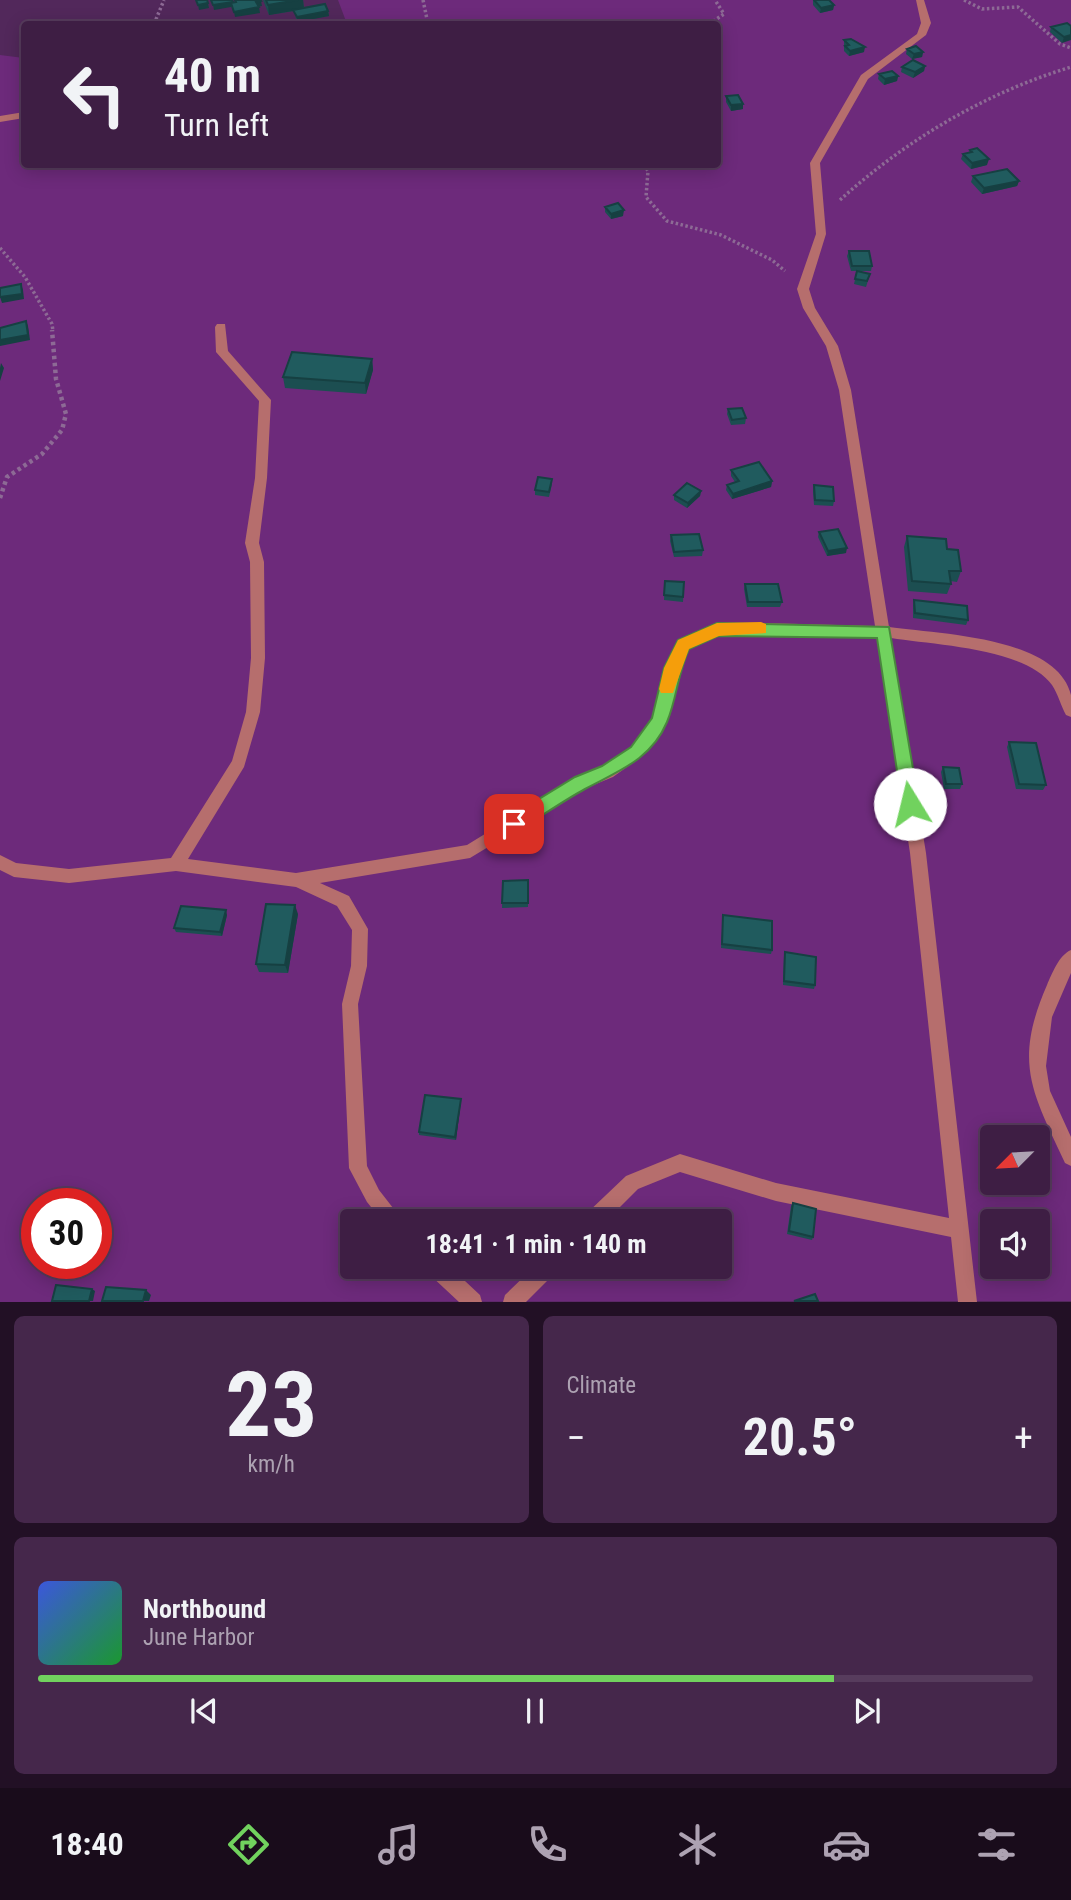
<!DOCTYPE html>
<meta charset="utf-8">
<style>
:root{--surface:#3e1e44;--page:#45274b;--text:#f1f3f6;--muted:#ada2b2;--line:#573c5d;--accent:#71d25e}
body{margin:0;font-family:"Roboto Condensed",sans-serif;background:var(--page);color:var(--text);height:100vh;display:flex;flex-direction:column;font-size:26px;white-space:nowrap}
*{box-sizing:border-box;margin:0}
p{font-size:23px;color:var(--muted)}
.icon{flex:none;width:38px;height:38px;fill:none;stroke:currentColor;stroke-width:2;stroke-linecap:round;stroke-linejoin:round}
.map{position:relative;height:1302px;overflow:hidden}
.details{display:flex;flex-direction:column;gap:14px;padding:14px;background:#221025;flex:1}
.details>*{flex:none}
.guide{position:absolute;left:21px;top:21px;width:700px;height:147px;border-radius:7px;box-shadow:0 4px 18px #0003,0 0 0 2px var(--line);background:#3e1e44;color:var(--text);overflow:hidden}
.needle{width:46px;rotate:246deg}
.fabs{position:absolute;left:980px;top:1125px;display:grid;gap:14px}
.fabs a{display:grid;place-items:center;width:70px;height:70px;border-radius:7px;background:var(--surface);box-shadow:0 4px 18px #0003,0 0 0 2px var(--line);font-size:35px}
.speed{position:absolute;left:21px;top:1188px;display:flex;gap:14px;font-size:35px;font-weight:700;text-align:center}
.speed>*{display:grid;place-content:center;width:91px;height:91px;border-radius:50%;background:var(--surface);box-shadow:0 4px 18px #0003,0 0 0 2px var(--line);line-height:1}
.speed .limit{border:10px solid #d22;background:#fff;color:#111}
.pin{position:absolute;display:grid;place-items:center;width:60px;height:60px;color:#fff;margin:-30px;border-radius:14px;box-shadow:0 4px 10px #0006}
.me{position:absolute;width:77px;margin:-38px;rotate:351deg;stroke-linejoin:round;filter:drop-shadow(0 0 5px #0008)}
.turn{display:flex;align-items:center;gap:24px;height:147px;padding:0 28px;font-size:32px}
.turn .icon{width:91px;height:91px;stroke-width:2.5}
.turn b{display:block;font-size:49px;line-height:60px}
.big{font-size:52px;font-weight:700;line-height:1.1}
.details .widget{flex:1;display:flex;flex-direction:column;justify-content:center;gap:10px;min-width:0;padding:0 24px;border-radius:10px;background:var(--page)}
.details .dial{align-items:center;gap:0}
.dial b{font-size:91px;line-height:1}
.song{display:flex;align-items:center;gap:21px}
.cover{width:84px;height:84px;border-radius:10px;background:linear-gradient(135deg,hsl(230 70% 55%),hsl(130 70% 35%))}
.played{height:7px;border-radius:4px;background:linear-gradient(90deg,var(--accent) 80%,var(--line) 80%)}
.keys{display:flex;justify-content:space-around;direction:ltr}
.heat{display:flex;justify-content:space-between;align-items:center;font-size:38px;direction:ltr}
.details .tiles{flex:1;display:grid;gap:14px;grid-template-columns:1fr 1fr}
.widget:last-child{grid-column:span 2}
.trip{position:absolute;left:340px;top:1209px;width:392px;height:70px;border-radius:7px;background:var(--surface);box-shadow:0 4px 18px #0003,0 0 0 2px var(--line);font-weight:700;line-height:70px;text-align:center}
.dock{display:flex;height:112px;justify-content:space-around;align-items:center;background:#190c1b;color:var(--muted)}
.dock .icon{width:49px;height:49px}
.dock .current{color:var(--accent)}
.dock b{font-size:32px;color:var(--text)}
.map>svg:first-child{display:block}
.green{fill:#6d2a7b;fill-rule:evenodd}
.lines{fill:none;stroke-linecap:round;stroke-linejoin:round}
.path-far1{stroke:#8d6a95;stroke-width:3.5;stroke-dasharray:2.5 2.5;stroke-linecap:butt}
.path{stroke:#8d6a95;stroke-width:4.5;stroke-dasharray:3.5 3.5;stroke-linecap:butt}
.street{fill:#b66e6d;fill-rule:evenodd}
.wall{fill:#1c4e51}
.shaded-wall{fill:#164042}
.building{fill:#205b5e;stroke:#164042;stroke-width:2}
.route{fill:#71d25e;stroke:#49883d;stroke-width:2}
.slow{fill:#f59e0b}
</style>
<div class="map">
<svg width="1071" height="1302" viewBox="0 0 1071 1302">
<rect width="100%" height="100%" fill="#52285b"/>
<path class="green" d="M338,0H1071V1301L0,1302V55L24,58V164H718V24H347ZM992,1138H1038V1183H992ZM37,1204H96V1264H37ZM352,1222H719V1267H352ZM992,1222H1038V1267H992Z"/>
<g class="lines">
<path class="path-far1" d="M423,0L428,24
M964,0L982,9L1018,7L1060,44L1071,48
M154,24L164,0
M709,24L724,14L715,0
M644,164L648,171L646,197L667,221L721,235L772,260L785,271
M840,200C906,140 985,93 1071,67
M0,248L25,277L52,324L53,331"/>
<path class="path" d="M0,498L7,477L42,454L62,430L66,414L56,379L52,330"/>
<path class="street" d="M916,0H924L931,23L926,35L868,79L820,163L826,234L809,289L815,308L838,346L851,390L889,627C937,634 1057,636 1071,695C1071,702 1071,710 1071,717L1066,715C1061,706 1058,694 1052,685C1026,648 934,645 891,638L926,853L977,1302H958L951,1237L776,1201L680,1172L638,1189L605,1222H583L585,1215L626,1176L680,1154L776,1183L949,1218L910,853L877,637L760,633L718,635L688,648L679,668L664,725L642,756L613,777L586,788L470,858L320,883L349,896L368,929L367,966L358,1004L367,1166L379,1190L404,1222H383L367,1202L349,1168L342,1004L351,966L352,930L337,906L296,887L176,871L69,883L14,877L0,870V855L16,863L69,869L171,858L232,761L246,712L251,658L250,562L245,543L255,478L259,401L216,352L215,327L217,324H225L228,351L271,400L267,478L259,543L264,562L265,658L260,712L244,767L188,859L296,873L467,845L576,778L603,767L632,748L652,719L665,668L678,640L717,625L760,623L875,626L839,390L826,346L803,308L797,289L816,234L810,163L861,75L917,34L921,23Z
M24,112V118L0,122V116Z
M1071,950V973L1052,1017L1046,1066L1050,1091L1071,1137V1166L1065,1163C1032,1092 1013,1063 1047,985C1052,974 1059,955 1071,950Z
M427,1267H450L480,1295L482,1302H459L429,1274Z
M534,1267H556L554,1274L526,1302H503L505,1295Z"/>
</g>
<path class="wall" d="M263,0H303L304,8L328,11L329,16L297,22L294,11L269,15Z
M813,0L834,5L833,10L820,13L813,5Z
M1071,26L1062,43L1050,32L1051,27Z
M844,40L864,52L849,56L844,51Z
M907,49L923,52L922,57L912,59L906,54Z
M925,66L924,71L913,78L901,72L902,67Z
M879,74L898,76L897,81L884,85L878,79Z
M726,96L743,104V109L731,111L726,102Z
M970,150L987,165L971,169L961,159L963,154L969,153Z
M973,176L1019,181L1017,186L982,194L971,182Z
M605,207L623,216L611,219L605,212Z
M849,251L872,266L871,271H851L847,256Z
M857,271L870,274L866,287L854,284Z
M372,359L373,370L366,394L285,388L283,377Z
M728,409L746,418L745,424L731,425L727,414Z
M731,470L772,481L771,487L732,499L726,490L727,485L735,482L731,476Z
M552,484L549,497L535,495V490Z
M814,485L834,501L833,506L814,505L813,491Z
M701,491L700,496L687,508L674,500V495Z
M819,532L846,553L827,556L818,537Z
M671,535L703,550L702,556L674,557L670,541Z
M907,536L947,549L961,571L957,582L950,581L951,584L947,594L908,591L904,547Z
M665,581L684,582L683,602L664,600Z
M745,584L782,602L780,607H747L744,589Z
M914,600L968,620L966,625L913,618V605Z
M1009,742L1046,785L1043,790L1016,789L1007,747Z
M943,767L962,784L960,789H944L941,772Z
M528,880V907L502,908L503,881Z
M298,914L288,973L259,972L256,964Z
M227,915L222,936L176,932L174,928Z
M723,915L772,950L771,954L721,948Z
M785,952L815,985L814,989L783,985L784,956Z
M461,1099L456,1140L419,1135V1132Z
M793,1203L813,1237L812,1240L787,1234L791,1206Z"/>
<path class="shaded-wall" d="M298,0H303L304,9L269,15L268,5Z
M261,1L262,6L257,7L256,2Z
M233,2L231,3V7L214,10L213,5Z
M208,3L209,8L199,10L198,5Z
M834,5L833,10L820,13L821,8Z
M259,7L260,13L235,17L234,12Z
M328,11L329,16L297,22V17Z
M1071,35V40L1062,43L1064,37Z
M865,47L864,52L849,56L850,51Z
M923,52L922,57L912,59L914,54Z
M925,66L924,71L913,78L915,72Z
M898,76L897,81L884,85L885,79Z
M743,104V109L731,111V105Z
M989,159L987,165L971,169L972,163Z
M1019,181L1017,186L982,194L984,188Z
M624,210L623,216L611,219V214Z
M21,284L23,290L24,299L2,303L0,297Z
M26,321L28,326L30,340L0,346V340Z
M372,359L373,370L366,394L365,383Z
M1,363L4,368L0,381V368Z
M772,481L771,487L732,499L733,494Z
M701,491L700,496L687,508L688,503Z
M847,548L846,553L827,556L828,551Z
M295,905L298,914L288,973L285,965Z
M226,910L227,915L222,936L220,932Z
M461,1099V1102L456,1140L455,1137Z
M92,1289L95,1291L93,1301H89Z
M146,1290L151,1295L149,1301H143Z"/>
<path class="building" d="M196,0H207L208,3L198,5Z
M211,0H232L233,2L213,5Z
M235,0H260L261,1L256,2L259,7L234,12L231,3L236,2Z
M266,0H298L268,5Z
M814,0H829L834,5L821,8Z
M325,4L328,11L297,17L293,10Z
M1067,23L1071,26V35L1064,37L1051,27Z
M851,39L865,47L850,51L845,46L849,45L844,40Z
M916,46L923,52L914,54L907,49Z
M913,60L925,66L915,72L902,67Z
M892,71L898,76L885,79L879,74Z
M738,95L743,104L731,105L726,96Z
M977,148L989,159L972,163L963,154L972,152L970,150Z
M1007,169L1019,181L984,188L973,176Z
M618,203L624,210L611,214L605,207Z
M849,251H869L872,266H852Z
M857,271L870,274L867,281L855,279Z
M21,284L22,294L0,297V288Z
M26,321L28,335L0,340V328Z
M292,352L372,359L365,383L283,377Z
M742,408L746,418L732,420L728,409Z
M759,462L772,481L733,494L727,485L739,481L731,470Z
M538,477L552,479L549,492L535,490Z
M687,483L701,491L688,503L674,495Z
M814,485L833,487L834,501L815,500Z
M838,529L847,548L828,551L819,532Z
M699,534L703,550L674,552L671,535Z
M907,536L946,539L947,549L958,550L961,571H949L951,584L912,581Z
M665,581L684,582L683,597L664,595Z
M745,584H778L782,602H748Z
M914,600L967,606L968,620L915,613Z
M1009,742L1036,743L1046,785L1019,784Z
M943,767L959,768L962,784H946Z
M528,880V903H502L503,881Z
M266,904L295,905L285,965L256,964Z
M181,906L226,910L220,932L174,928Z
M723,915L772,921V950L722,944Z
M785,952L816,957L815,985L784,981Z
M425,1095L461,1099L455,1137L419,1132Z
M793,1203L816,1209L813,1237L789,1231Z
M56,1285L92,1289L89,1301H52Z
M106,1287L146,1290L143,1301H102Z
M815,1294L818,1301H794Z"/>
<path class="route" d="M717,623L889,627L919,804L916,809L910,811L902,804L877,638L718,636L689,649C678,672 677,698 667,722C651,760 618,771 585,789C563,801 542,816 520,829H508L505,824L508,818L575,777L602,766L631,747L652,718L664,668L678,640Z"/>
<path class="slow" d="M761,622L766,624V633L719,636L689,649L673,693H661L659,689L664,668L678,640L717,623Z"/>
</svg>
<div class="fabs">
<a><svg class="needle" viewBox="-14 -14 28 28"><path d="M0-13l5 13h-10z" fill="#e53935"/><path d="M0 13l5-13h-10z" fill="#ada2b2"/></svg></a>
<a><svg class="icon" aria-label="sound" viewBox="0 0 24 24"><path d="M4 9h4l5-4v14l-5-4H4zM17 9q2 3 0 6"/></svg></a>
</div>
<div class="speed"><div class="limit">30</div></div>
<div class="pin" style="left:514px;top:824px;background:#d93025"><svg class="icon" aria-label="arrive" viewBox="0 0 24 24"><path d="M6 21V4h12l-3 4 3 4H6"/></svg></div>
<svg class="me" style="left:910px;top:804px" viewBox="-20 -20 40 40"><circle r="19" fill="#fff"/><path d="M0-13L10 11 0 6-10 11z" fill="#71d25e"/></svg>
<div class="trip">18:41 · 1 min · 140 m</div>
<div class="guide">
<div class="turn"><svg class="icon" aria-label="left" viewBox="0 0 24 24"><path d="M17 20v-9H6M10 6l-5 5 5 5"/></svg><div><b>40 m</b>Turn left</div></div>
</div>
</div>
<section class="details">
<div class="tiles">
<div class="widget dial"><b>23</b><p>km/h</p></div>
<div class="widget"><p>Climate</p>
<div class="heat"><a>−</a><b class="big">20.5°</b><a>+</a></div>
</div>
<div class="widget">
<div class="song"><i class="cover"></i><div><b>Northbound</b><p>June Harbor</p></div></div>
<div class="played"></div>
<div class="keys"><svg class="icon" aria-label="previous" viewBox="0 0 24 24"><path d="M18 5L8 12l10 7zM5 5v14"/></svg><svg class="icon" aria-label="pause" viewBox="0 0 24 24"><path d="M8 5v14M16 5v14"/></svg><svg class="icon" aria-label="next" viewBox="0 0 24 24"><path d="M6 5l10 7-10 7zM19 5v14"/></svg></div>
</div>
</div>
</section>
<nav class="dock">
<b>18:40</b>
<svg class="icon current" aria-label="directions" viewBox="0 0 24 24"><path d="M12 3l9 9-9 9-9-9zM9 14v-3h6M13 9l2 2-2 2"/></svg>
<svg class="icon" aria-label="music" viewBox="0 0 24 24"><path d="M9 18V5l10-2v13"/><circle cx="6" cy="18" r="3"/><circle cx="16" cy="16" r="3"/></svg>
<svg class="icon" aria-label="phone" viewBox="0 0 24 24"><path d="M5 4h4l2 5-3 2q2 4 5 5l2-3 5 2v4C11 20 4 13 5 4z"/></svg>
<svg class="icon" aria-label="climate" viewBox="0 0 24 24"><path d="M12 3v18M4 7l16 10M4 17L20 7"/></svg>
<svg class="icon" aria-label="car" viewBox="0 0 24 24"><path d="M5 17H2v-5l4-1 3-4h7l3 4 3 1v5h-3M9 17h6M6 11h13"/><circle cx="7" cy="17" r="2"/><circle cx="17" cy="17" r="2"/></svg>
<svg class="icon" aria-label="filters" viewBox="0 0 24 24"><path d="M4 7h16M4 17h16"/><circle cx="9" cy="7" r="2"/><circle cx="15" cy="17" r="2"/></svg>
</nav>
